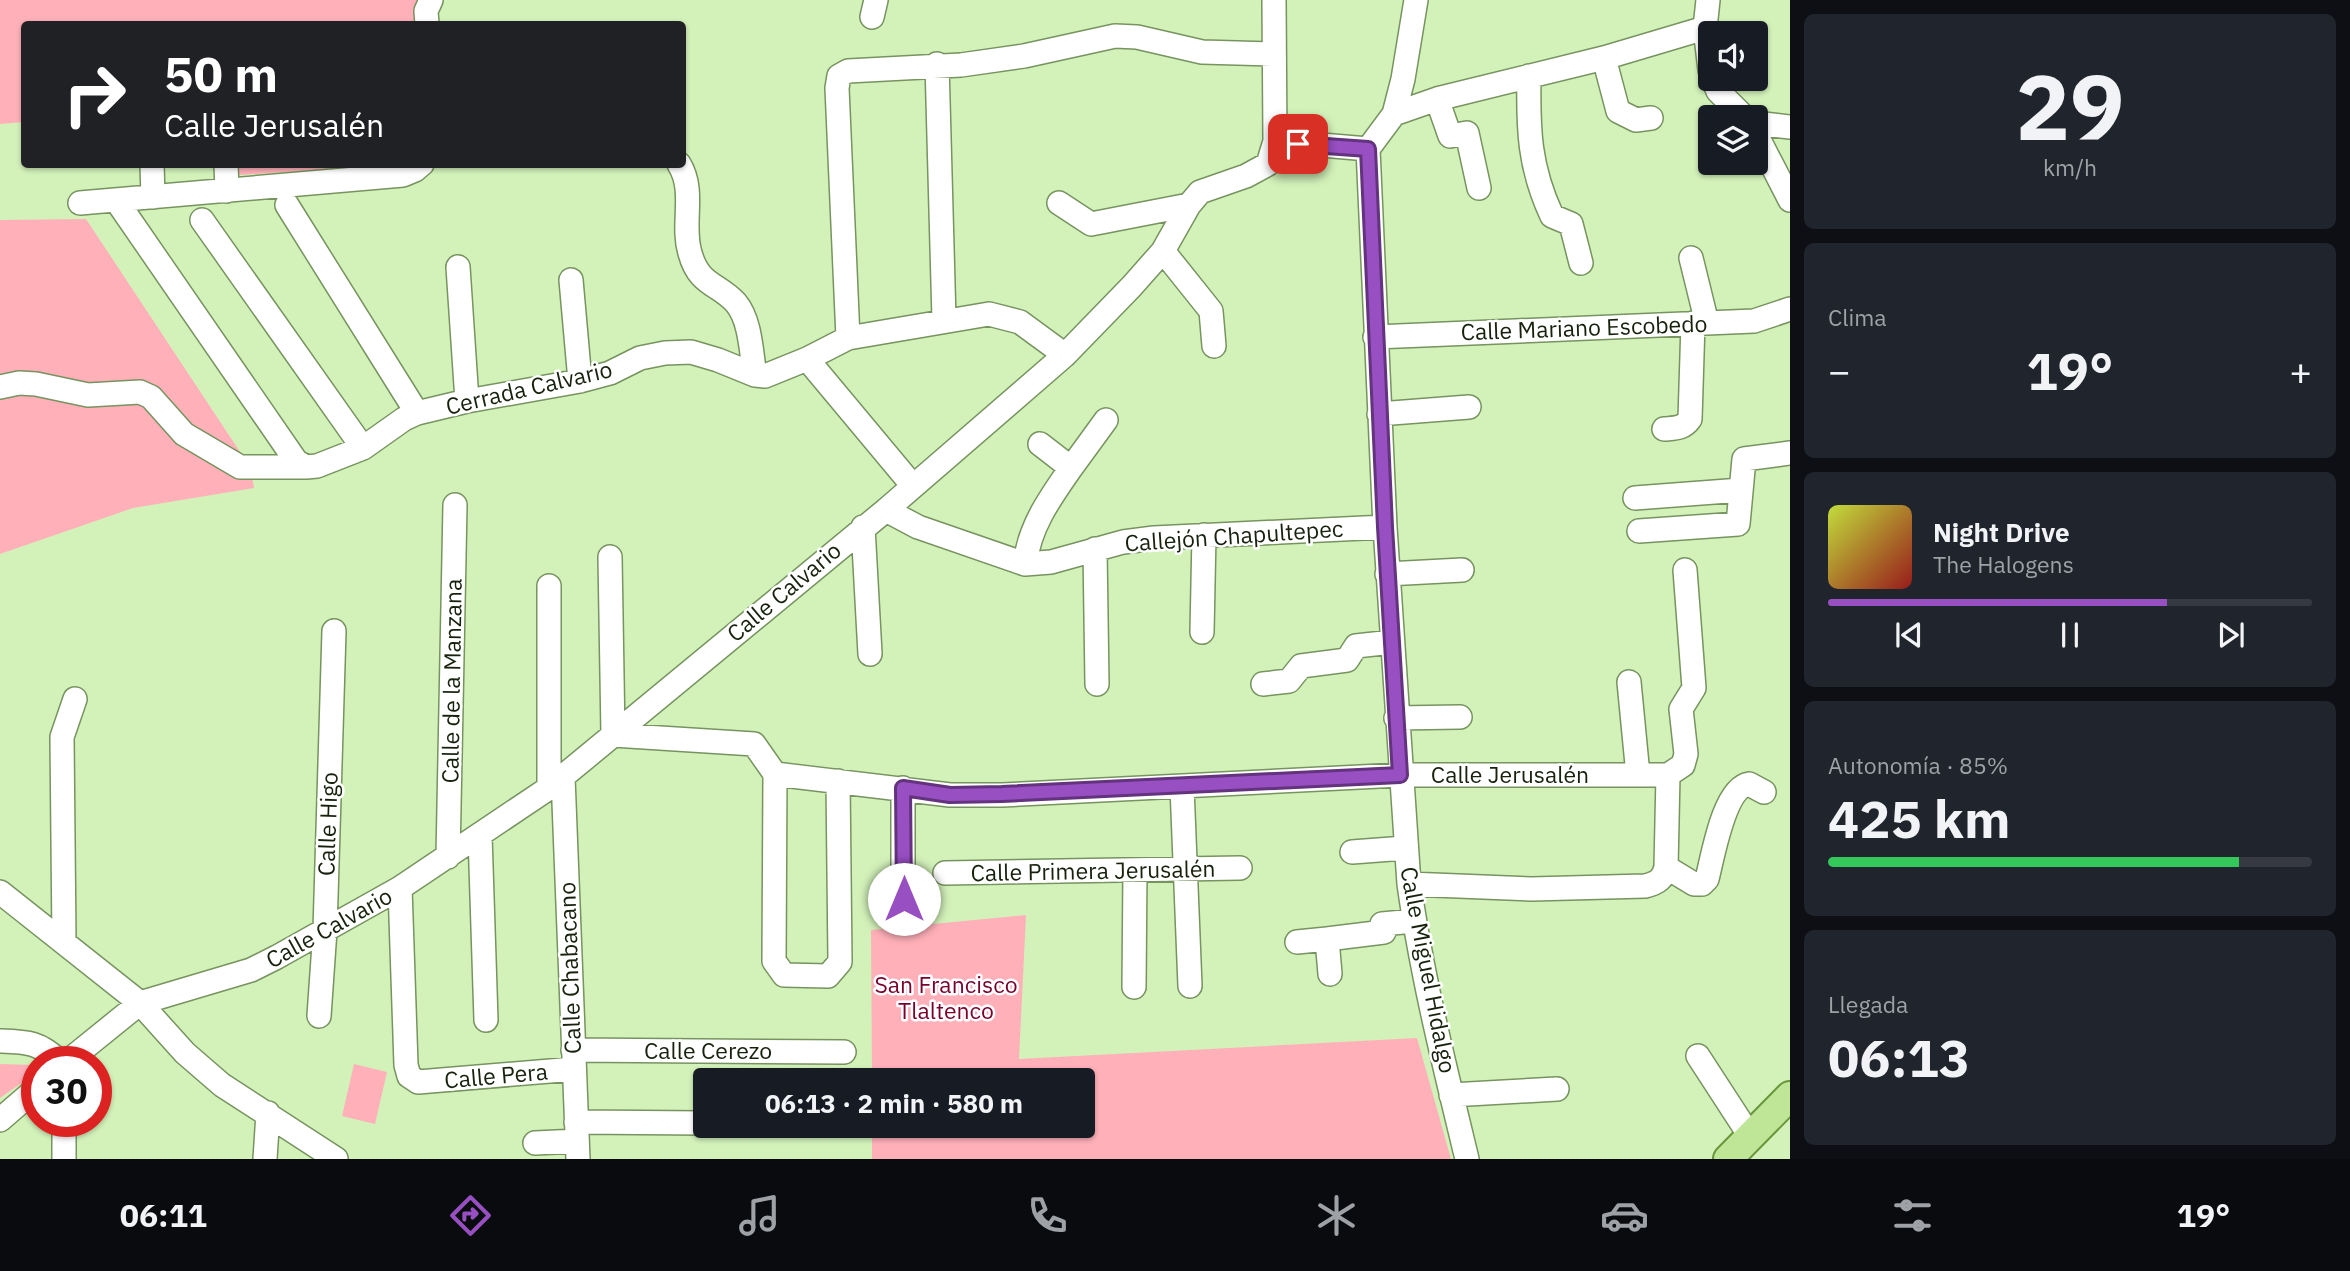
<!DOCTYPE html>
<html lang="es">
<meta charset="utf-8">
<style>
:root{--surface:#171b24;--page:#20242c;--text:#f1f3f6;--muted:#9ea1a6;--line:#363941;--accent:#984fc2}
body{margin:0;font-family:"IBM Plex Sans",sans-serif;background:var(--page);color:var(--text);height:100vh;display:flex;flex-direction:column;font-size:26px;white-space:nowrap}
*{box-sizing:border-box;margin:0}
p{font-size:23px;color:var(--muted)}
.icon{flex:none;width:38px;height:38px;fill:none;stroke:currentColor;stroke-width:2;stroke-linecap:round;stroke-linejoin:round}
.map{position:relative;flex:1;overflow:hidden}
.details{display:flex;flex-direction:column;gap:14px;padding:14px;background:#0d0f14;width:560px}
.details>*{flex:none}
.top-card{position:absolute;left:21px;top:21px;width:665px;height:147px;border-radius:7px;box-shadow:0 2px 5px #0004;background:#202124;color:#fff;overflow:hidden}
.controls{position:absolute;left:1698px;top:21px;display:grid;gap:14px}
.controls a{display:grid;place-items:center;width:70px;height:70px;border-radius:7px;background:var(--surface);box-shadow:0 2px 5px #0004;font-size:35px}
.speed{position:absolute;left:21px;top:1046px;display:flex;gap:14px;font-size:35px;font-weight:700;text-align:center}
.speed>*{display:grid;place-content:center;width:91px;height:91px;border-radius:50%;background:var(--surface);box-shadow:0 2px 5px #0004;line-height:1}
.speed .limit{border:10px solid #d22;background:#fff;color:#111}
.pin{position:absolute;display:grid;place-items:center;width:60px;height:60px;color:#fff;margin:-30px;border-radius:14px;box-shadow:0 4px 10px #0006}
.me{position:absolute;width:77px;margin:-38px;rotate:0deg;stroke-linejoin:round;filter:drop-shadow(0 0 5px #0008)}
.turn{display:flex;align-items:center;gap:24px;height:147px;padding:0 28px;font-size:32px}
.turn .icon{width:91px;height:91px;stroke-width:2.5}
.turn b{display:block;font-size:49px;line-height:60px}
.big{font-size:52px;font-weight:700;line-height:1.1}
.details .widget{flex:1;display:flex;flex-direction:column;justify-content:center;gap:10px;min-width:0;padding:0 24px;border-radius:10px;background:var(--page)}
.details .dial{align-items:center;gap:0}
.dial b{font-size:91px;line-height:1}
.song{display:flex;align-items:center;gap:21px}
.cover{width:84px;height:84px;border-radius:10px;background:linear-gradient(135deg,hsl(70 70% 55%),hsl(0 70% 35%))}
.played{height:7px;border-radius:4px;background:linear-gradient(90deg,var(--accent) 70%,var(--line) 70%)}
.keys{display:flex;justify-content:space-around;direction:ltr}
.heat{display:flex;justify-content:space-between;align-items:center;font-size:38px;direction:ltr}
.charge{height:10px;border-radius:5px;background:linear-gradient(90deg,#34c759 85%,var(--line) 0)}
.trip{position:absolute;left:693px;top:1068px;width:402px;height:70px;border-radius:7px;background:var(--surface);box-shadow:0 2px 5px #0004;font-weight:700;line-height:70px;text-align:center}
.tab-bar{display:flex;height:112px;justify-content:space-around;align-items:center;background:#090b0e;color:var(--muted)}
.tab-bar .icon{width:49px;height:49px}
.tab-bar .current{color:var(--accent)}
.tab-bar b{font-size:32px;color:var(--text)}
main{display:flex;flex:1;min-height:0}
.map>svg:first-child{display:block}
.green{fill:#ffb0b9}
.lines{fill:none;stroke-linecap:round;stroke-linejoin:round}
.minor-casing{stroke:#77935f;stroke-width:26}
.major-casing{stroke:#69963a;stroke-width:32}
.minor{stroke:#fff;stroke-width:23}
.major{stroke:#bfe697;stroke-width:28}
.route-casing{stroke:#63337e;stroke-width:18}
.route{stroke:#984fc2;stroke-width:12}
.labels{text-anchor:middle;stroke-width:5;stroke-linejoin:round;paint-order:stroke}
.street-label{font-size:23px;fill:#17220d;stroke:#fff}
.park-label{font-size:23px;fill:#78002a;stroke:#fff}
</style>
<main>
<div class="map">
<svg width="1790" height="1159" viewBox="0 0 1790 1159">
<rect width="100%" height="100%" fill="#d3f2ba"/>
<path class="green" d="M0,0H418L419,24H24V122L0,124Z
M239,165H398L239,175Z
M86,219L250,467L254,488L133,508L0,554V220Z
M1026,915L1019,1059L1417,1038L1451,1159H872V1125H1083V1080H872L871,930Z
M0,1064L37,1065V1072L0,1098Z
M354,1064L387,1072L375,1124L342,1116Z"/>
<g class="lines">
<g class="minor-casing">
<path id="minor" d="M1274,0L1275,141
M1708,0L1705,28L1710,70
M872,17L876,0
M427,24L426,11L431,0
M1604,58L1618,111L1636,120L1651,118
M937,64L944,320
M1529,76C1528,129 1529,167 1552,216L1571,224L1581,263
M1713,79L1718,91L1744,117
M1437,99L1450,136L1467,133L1479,188
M1394,114L1437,99L1604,58L1705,28
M1755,123L1790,127
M1755,132L1790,200
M1368,149L1385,527L1409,884C1422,977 1445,1068 1467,1159
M1368,149L1394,114L1403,79L1416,0
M152,164L153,197
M226,164L227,191
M679,164C696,191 681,224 690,253C699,286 718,283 736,303C751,321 751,353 755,375
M116,200L296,461L306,467L317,466L363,448L404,419L417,413L467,401L580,381L610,373L640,358L665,353L691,352L718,360L755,375L765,376L807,359L848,338L989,314L1020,322L1065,355
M80,203L403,175L415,170L422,164
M1059,203L1091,224L1189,205
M287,205L417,413
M202,220L363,448
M1163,251L1211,311L1214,346
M1691,258L1707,323
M458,267L467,401
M571,280L580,381
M1375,337L1754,321L1790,309
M848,338L837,88L839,76L848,71L961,65L1024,56L1115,36L1137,37L1202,52L1273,54
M807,359L913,486
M0,387L19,383L36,384L88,395L140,392L151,397L184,434L240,467H306
M1379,414L1469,407
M1664,429C1675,428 1683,429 1690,419L1693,323
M1040,444L1071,468L1106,420
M1635,498L1741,490
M886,510L918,527L1025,564L1051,562L1123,542L1154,538L1385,527
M863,527L870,654
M1639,531L1738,524L1744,459L1790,453
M1095,549L1097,684
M610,557L613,735L754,744L775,774L950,795H1002L1400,775H1668
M1025,564C1029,527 1050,498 1071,468
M1387,574L1462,570
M549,586V788
M1202,632L1204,535
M1629,682L1638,775
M1263,684L1289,681L1301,666L1347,660L1356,646L1392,642
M1396,718L1460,717
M775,774L774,961L784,975L828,976L840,962L838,781
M563,777L578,1159
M1182,787L1190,986
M903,788V899
M480,835L486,1020
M1352,852L1405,848
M448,857L455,505
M1666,867L1694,884H1702L1707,879C1713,856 1724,788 1749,784L1764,792
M945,873L1240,868
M1409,884L1532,889L1645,886C1658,883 1663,879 1666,867L1668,775L1683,765L1686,754L1681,709L1694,688L1685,570
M400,888L406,1065L409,1076L418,1082L574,1069
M0,892L140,1003L185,1053L222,1085L336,1159
M64,941L62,737L75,699
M1297,942L1327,939
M1330,974L1327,939L1384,932L1382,924L1414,921
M1134,987L1135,870
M319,1016L325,930L334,631
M0,1041C28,1042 39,1042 60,1062
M573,1050L844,1052
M1698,1056L1750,1136
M67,1062L140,1003L251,970L277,957L400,888L549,788L886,510L1065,355L1132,286L1163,251L1189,205L1200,192L1246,176L1268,164L1275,141L1368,149
M1451,1095L1557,1089
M0,1120L37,1088
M64,1122V1159
M576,1122L705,1123
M535,1143L577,1141
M265,1159L268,1113"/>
</g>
<g class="major-casing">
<path id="major" d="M1728,1159L1790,1096"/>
</g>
<use href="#minor" class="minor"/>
<use href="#major" class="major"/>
</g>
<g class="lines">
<g class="route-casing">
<path id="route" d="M904,899L903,788L950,795L1002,794L1400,775L1385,527L1368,149L1298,144"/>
</g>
<use href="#route" class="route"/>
</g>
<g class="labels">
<g class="street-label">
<text transform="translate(1584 328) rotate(-2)" y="8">Calle Mariano Escobedo</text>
<text transform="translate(529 388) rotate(-13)" y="8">Cerrada Calvario</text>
<text transform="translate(1234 536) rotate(-4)" y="8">Callejón Chapultepec</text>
<text transform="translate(784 592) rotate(-40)" y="8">Calle Calvario</text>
<text transform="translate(452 681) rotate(-89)" y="8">Calle de la Manzana</text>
<text x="1510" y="783">Calle Jerusalén</text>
<text transform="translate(328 824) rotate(-88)" y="8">Calle Higo</text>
<text transform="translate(1093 871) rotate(-1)" y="8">Calle Primera Jerusalén</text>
<text transform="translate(329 928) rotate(-29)" y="8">Calle Calvario</text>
<text transform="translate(570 968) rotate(-92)" y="8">Calle Chabacano</text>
<text transform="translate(1428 970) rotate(79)" y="8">Calle Miguel Hidalgo</text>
<text x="708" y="1059">Calle Cerezo</text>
<text transform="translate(496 1076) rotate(-5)" y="8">Calle Pera</text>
</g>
<g class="park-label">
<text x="946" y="993">San Francisco<tspan x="946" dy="26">Tlaltenco</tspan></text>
</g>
</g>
</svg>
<div class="controls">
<a><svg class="icon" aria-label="sound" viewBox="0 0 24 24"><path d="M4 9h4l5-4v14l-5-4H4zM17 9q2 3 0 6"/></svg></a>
<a><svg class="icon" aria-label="layers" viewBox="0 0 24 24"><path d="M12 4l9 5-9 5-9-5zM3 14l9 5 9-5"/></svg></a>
</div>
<div class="speed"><div class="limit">30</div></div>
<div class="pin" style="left:1298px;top:144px;background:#d93025"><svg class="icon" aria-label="arrive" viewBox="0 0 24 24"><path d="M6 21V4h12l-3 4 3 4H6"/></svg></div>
<svg class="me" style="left:904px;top:899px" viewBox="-20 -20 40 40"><circle r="19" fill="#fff"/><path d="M0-13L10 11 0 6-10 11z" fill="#984fc2"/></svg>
<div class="trip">06:13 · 2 min · 580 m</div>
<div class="top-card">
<div class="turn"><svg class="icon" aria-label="right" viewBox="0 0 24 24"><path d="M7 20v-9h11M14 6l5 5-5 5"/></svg><div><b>50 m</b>Calle Jerusalén</div></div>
</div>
</div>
<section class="details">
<div class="widget dial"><b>29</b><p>km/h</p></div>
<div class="widget"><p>Clima</p>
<div class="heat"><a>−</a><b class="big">19°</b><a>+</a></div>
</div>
<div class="widget">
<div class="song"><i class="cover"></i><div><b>Night Drive</b><p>The Halogens</p></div></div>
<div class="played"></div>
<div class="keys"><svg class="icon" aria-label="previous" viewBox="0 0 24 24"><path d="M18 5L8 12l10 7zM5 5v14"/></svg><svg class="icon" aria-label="pause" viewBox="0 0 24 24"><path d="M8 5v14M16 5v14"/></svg><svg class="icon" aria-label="next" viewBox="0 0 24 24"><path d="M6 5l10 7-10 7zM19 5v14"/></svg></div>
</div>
<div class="widget"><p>Autonomía · 85%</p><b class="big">425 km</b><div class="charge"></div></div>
<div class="widget"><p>Llegada</p><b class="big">06:13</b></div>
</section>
</main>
<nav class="tab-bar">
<b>06:11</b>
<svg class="icon current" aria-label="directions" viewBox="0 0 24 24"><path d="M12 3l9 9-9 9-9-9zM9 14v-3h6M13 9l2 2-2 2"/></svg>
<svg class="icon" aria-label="music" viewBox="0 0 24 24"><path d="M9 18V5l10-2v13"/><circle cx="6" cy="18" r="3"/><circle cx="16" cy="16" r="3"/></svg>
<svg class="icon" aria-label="phone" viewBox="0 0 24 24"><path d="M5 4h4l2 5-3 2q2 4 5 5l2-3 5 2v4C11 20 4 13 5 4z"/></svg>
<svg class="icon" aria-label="climate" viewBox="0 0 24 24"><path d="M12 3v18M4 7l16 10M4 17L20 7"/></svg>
<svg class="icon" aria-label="car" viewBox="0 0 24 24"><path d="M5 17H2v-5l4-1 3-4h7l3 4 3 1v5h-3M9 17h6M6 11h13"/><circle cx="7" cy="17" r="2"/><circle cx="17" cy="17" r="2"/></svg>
<svg class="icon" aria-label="filters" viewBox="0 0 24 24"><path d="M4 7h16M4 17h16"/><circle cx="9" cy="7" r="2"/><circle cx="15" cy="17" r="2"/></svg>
<b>19°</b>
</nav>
